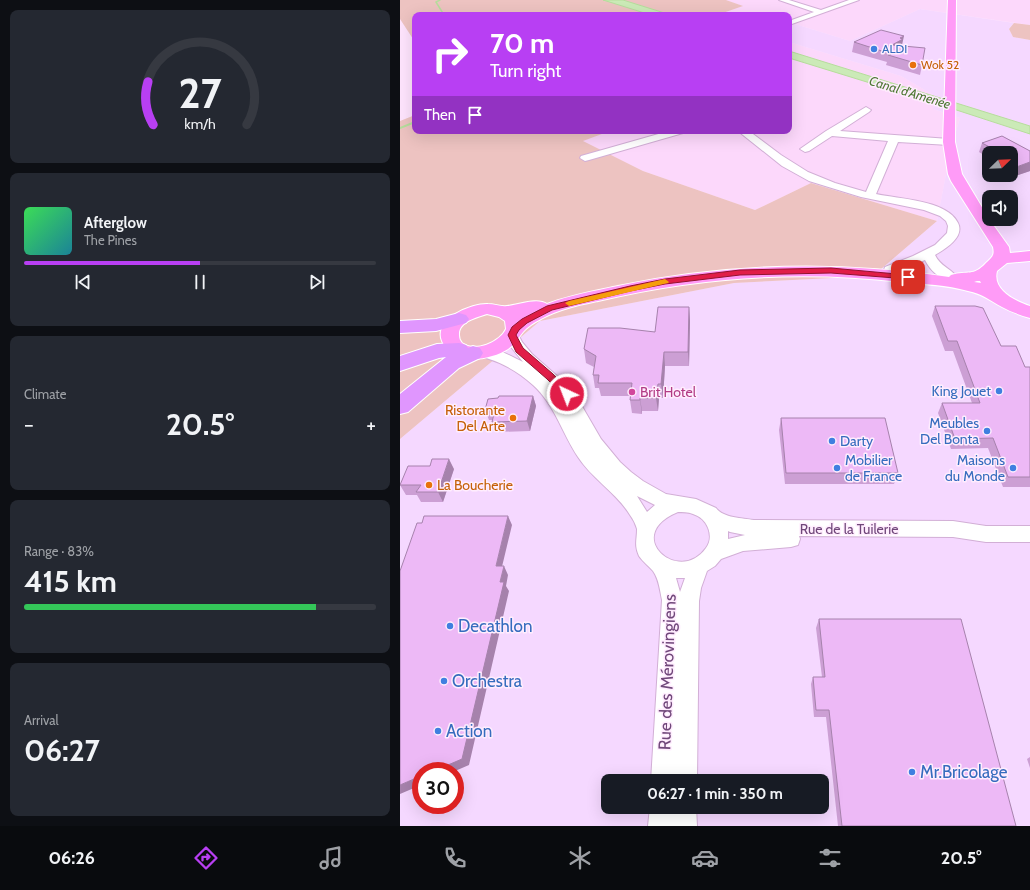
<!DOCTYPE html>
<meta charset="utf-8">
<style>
:root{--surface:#171b24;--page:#242831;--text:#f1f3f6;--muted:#9ea1a6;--line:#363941;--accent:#b83ff3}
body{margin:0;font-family:Cabin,sans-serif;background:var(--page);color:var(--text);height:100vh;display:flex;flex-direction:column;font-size:15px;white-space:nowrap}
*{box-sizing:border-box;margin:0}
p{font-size:13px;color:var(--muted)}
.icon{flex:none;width:22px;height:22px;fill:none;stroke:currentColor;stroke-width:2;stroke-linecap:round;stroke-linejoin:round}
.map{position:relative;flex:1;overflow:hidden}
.drawer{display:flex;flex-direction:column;gap:10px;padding:10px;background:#0d0f14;width:400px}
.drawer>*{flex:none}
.hud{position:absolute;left:12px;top:12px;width:380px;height:122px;border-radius:8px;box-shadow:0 4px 16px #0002;background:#b83ff3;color:#fff;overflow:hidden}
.needle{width:26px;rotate:67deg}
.controls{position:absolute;left:582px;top:146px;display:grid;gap:8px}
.controls a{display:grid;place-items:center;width:36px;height:36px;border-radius:8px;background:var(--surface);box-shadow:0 4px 16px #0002;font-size:20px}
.speed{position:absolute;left:12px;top:762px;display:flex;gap:8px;font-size:20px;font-weight:700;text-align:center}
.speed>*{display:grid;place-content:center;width:52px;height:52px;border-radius:50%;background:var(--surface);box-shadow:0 4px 16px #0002;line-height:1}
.speed .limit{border:6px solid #d22;background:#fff;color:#111}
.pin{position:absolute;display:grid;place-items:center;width:34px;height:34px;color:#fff;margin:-17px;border-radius:8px;box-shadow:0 2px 6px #0006}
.me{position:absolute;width:44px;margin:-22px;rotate:317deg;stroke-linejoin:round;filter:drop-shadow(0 0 3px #0008)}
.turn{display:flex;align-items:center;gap:14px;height:84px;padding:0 12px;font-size:18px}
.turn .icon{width:52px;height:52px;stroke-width:2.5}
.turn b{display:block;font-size:28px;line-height:34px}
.then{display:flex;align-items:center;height:38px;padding:0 12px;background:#0003;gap:8px;font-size:15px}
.big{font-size:30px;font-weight:700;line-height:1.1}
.drawer .tile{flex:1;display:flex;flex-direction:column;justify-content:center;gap:6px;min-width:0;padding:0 14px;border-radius:8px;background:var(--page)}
.drawer .dial{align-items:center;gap:0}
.dial svg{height:104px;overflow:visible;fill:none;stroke:var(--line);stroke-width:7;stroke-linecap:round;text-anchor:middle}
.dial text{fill:var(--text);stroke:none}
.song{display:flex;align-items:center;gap:12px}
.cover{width:48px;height:48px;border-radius:6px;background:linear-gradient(135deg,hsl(130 70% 55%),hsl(190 70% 35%))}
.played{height:4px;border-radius:2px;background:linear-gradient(90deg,var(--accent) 50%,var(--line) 50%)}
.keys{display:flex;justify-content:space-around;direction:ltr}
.heat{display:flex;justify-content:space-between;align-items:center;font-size:22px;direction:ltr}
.charge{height:6px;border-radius:3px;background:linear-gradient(90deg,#34c759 83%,var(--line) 0)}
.trip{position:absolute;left:201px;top:774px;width:228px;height:40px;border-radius:8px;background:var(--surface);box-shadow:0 4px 16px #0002;font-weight:700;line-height:40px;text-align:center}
.menu{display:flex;height:64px;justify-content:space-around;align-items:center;background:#090b0e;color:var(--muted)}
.menu .icon{width:28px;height:28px}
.menu .active{color:var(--accent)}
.menu b{font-size:18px;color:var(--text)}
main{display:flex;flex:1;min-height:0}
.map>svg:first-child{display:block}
.residential{fill:#fcd8fb}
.commercial{fill:#f5d8ff;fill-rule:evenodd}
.green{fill:#edc3c1}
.water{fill:#cbeab7;stroke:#b6dd9c}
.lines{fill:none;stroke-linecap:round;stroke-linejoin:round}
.stream-far1{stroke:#b6dd9c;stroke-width:1.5}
.stream{stroke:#b6dd9c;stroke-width:2}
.minor-casing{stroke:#d2afd6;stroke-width:2}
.major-casing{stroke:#fff;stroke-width:2}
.highway-casing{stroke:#fff;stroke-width:2}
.minor{fill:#fff;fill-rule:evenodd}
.major{fill:#ff9bf7;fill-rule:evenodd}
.highway{fill:#e096fe;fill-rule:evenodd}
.wall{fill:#cc9fd4}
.shaded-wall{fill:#a682ac}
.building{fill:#edb9f6;stroke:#a682ac}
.route{fill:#e11d48;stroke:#92132f}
.slow{fill:#f59e0b}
.shop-dot{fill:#3f7fe0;stroke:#ffedfe;stroke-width:1.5}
.food-dot{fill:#e8710a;stroke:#ffedfe;stroke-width:1.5}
.hotel-dot{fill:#d1479c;stroke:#ffedfe;stroke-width:1.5}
.labels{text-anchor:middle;stroke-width:3;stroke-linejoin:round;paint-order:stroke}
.far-shop-label{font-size:12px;fill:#366cbe;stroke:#ffedfe;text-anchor:start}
.far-food-label{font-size:12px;fill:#c56008;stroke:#ffedfe;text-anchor:start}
.far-water-label{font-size:13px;font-style:italic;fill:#507936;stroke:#ffedfe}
.shop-label{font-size:14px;fill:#366cbe;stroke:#ffedfe;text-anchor:end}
.hotel-label{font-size:14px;fill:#b23c85;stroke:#ffedfe;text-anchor:start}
.food-label{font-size:14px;fill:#c56008;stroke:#ffedfe;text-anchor:end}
.street-label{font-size:14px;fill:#70477a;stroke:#ffedfe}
.near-shop-label{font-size:17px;fill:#366cbe;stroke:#ffedfe;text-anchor:start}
.near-street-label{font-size:17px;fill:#70477a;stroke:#ffedfe}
</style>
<main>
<section class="drawer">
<div class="tile dial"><svg viewBox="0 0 100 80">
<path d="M14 69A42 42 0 1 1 86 69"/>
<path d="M14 69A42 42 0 0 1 10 36" stroke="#b83ff3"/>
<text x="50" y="56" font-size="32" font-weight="700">27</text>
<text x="50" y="72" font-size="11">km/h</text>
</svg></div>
<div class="tile">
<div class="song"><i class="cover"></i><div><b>Afterglow</b><p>The Pines</p></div></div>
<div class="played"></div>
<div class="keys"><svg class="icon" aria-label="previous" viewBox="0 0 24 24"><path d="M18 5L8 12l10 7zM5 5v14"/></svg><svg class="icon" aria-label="pause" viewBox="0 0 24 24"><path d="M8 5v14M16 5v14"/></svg><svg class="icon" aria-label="next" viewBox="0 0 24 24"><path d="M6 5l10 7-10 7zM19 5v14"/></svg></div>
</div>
<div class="tile"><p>Climate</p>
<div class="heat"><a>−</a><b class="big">20.5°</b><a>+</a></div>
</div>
<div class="tile"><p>Range · 83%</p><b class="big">415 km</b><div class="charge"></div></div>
<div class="tile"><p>Arrival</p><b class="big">06:27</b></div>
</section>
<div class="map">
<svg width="630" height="826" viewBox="0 0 630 826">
<rect width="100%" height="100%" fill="#fee4fd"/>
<path class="residential" d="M326,0H630V25L520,9L450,41L395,24L389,25V15H317L342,6Z
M389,42L501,76L535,96L533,109L560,118L551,148L537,221L411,183L355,210L243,171L182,141L210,131H246L250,133L256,131H389Z"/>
<path class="commercial" d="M520,9L614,23L609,29L613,37L630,40V826H0V439L140,321L334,283L473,276L537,221L551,148L560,118L533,109L535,96L501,76L389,42V25L395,24L450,41ZM589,153H611V175H589ZM589,197H611V219H589ZM21,771H55V805H21ZM208,781H422V807H208Z"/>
<path class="green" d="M0,0H326L343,6L317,15H15V42L0,19Z
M614,23L630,25V40L613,37L609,29Z
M15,115V131H210L183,141L243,171L355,210L411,183L537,221L473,276L334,283L140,321L0,439V121Z"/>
<path class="water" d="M203,0H223L271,15H251Z
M389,51L630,126V134L535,103L389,58Z"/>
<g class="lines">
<path class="stream-far1" d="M40,0L36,2L44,15"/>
<path class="stream" d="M0,128L15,122"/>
<g class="minor-casing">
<path id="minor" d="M379,0H389L421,10L449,0H459L389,25V21L414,12Z
M466,107L471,110L469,112L440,131L549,139L554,142L549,145L498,142L476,194C499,199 547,200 558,223C565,237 545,249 535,255C540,266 550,268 557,277L555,280C542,283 530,270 525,260L490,274L485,273L484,270L485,267L513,256L535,245L547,233L548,226L546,221L540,216L524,210L461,197L409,181L382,166L338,131H349L381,155L408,172L435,183L466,192L488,141L432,136L409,151L405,152L400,149L426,131Z
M269,131H285L283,133L189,160L185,161L180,158L181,156Z
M112,330L117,332L122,342L132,354L172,389L201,439L220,462L231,472L243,481L266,494L296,499L316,508C323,518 343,518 354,520L553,521L586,526H630V542H586L553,537L399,536L400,539L398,545L391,547L343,551L321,559L315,566L307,571L301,588L299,601L297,781H251L262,600C260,591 259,579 253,571C249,566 243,562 239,556C234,545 237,540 237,529C236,525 233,519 230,515C217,493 192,479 178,457C162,433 155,405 133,385C121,374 105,364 89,359C84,357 80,357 77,352L79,348C92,345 111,356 123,362L111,347L105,335L107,332ZM237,496L255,505L247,512ZM278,512C282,512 288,512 293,514C307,518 315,536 306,548C279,586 221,535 278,512ZM328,531L330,532L345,535L328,539ZM276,578H285L280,592Z
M250,807H296L297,826H248Z"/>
</g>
<g class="major-casing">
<path id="major" d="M548,0H556L555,142L562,174L589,219L609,247L610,253L630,251V261L607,263L597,271C592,290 615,301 630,306V318C620,315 611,312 602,307C589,300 583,294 568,291C547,285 524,284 501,282C399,270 298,277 198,301C179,305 159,309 141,319C135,322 127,327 123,332C118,338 115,344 108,349C90,361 51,366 42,341C33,319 72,303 88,304C95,304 101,307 107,306C119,305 137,297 147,304C170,295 194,291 218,286C327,263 439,261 549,277L551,275C568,270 573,277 586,263C592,257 595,256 593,247L551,181L548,174L543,142ZM577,281H580L581,283L574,282ZM87,314L99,317L105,321L106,329C100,342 75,353 62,343C60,341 59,338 59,335C58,322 77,317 87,314Z"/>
</g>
<g class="highway-casing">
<path id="highway" d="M59,313L66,315L69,319L66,323L36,331L0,333V321L36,319Z
M59,343L66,345L68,348L73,346L80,348L83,353L80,358L59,368L8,412L0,414V394L46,357L39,358L0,371V356L37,344Z"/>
</g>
<use href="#minor" class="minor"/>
<use href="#major" class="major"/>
<use href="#highway" class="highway"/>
</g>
<path class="wall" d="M454,42L502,46L522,65L520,75L486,65L487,62L452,52Z
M602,136L630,151V171L601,181L591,175H611V153H589V158L579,152L582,143Z
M589,166V174L587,172Z
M535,306L601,346L625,367H630V487H603L588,448L551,449L538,413L542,403H572L553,351H545L532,316Z
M289,307L290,321L289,366H265L263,398H259L258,411H242V414L232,413L230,400V396H201L199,388H195L193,375L194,367L186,363L184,349L255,332Z
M133,396L136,406L130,431L96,432L92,422V420H89L85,410L98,398Z
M381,418L498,473L494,484H385L379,430Z
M54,469L43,502H21L17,495H6L0,485Z
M419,619L616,826H438L426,717H414L411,684L413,677H422L416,628Z
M630,757V768L627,759Z"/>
<path class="shaded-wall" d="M504,36L502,45H492L500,38Z
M630,162V171L601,181L603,175H611V169Z
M289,307L290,321L289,366L288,352Z
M264,352L265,366L263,398L261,384Z
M258,384L259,398L258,411L256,398Z
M133,396L136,406L130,431L127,421Z
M240,398L242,411V414L240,400Z
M49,459L54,469L43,502L38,492Z
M108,516L112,525L100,575L96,566Z
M104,566L108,575L106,586L109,591L69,765L55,771H34L100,582Z
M21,776V785L0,794V785Z"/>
<path class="building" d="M481,30L504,36L500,38L503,39L492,45L525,48L522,65L488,55L491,54L454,42Z
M602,136L630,151V162L611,169V153H596L599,152L582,143Z
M535,306H575L583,308L601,346H616L625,367H630V477H608L593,438L555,439L542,403H580L557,341H548Z
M258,307H289L288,352H264L261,384H258L256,398H240V400H230L232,383H198L199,375H193L196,356L184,349L188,328H220L255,332Z
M99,396H133L127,421L92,422L95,410H85L88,399L98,398Z
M381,418H485L498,473H386Z
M32,459H49L38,492H16L21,485H0L8,466H30Z
M24,516H108L96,566H104L100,582H104L62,759L34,771H21V776L0,785V571L17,523H22Z
M419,619H561L616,826H442L429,710H416L413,677H425Z"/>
<path class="route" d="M431,268L508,275L511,277L508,279L431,273L340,275L265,284L230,291L152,310L127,323L119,330L116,335L123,348L153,374L170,392L171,394L167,397L164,396L147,379L116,352L108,335L112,327L122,319L147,306L230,286L265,279L340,270Z"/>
<path class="slow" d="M265,279L269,282L268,283L169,306L165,303L169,301Z"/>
<g class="shop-dot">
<circle cx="474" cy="49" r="4"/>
<circle cx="599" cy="391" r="4"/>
<circle cx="587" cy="431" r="4"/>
<circle cx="432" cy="441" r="4"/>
<circle cx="437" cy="468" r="4"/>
<circle cx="613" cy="468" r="4"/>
<circle cx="50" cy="626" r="4"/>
<circle cx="44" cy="681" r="4"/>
<circle cx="38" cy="731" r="4"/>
<circle cx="512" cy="772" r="4"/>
</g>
<g class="food-dot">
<circle cx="513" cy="65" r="4"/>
<circle cx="113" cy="418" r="4"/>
<circle cx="29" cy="485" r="4"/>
</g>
<circle class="hotel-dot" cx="232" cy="392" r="4"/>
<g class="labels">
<g class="far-shop-label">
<text x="482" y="53">ALDI</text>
</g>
<g class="far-food-label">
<text x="521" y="69">Wok 52</text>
</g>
<g class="far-water-label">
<text transform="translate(510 92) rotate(17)" y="5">Canal d'Amenée</text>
</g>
<g class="shop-label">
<text x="591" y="396">King Jouet</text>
<text x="579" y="428">Meubles<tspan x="579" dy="16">Del Bonta</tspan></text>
<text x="440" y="446" text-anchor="start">Darty</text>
<text x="445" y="465" text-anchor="start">Mobilier<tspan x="445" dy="16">de France</tspan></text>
<text x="605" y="465">Maisons<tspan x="605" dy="16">du Monde</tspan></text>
</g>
<g class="hotel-label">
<text x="240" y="397">Brit Hotel</text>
</g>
<g class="food-label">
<text x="105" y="415">Ristorante<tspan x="105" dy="16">Del Arte</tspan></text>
<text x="37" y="490" text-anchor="start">La Boucherie</text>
</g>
<g class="street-label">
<text x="449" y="534">Rue de la Tuilerie</text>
</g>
<g class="near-shop-label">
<text x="58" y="632">Decathlon</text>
<text x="52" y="687">Orchestra</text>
<text x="46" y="737">Action</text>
<text x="520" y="778">Mr.Bricolage</text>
</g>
<g class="near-street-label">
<text transform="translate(267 672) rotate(-88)" y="6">Rue des Mérovingiens</text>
</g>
</g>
</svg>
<div class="controls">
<a><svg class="needle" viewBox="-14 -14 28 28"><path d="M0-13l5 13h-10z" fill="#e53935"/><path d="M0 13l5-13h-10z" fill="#9ea1a6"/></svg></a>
<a><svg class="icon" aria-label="sound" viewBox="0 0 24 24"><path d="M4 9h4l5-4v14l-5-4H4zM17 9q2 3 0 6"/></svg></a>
</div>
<div class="speed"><div class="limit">30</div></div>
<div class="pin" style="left:508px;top:277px;background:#d93025"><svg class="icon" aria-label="arrive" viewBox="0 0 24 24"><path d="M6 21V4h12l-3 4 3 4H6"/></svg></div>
<svg class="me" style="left:167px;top:394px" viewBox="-20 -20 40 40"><circle r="17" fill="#e11d48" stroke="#fff" stroke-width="3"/><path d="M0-11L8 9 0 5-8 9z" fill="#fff"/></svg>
<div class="trip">06:27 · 1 min · 350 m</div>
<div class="hud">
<div class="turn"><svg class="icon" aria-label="right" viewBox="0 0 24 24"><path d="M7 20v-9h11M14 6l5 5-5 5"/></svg><div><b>70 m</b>Turn right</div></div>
<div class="then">Then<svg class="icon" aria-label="arrive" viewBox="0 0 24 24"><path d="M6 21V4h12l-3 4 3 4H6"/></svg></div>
</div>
</div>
</main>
<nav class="menu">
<b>06:26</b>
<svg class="icon active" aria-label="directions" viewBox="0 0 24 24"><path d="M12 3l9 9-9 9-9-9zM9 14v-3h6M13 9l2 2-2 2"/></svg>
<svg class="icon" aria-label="music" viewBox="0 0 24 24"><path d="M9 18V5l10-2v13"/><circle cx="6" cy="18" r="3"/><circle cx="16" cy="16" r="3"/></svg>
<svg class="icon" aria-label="phone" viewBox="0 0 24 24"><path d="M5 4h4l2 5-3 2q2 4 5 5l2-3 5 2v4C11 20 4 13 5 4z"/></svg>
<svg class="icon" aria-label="climate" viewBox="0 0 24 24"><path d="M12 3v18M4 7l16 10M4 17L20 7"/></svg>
<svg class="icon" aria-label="car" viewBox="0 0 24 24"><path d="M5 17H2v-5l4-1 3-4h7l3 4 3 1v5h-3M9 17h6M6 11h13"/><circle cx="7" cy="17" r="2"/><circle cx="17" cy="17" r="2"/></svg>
<svg class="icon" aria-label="filters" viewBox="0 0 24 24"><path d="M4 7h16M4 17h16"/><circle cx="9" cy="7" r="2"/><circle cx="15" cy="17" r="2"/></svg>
<b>20.5°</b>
</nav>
